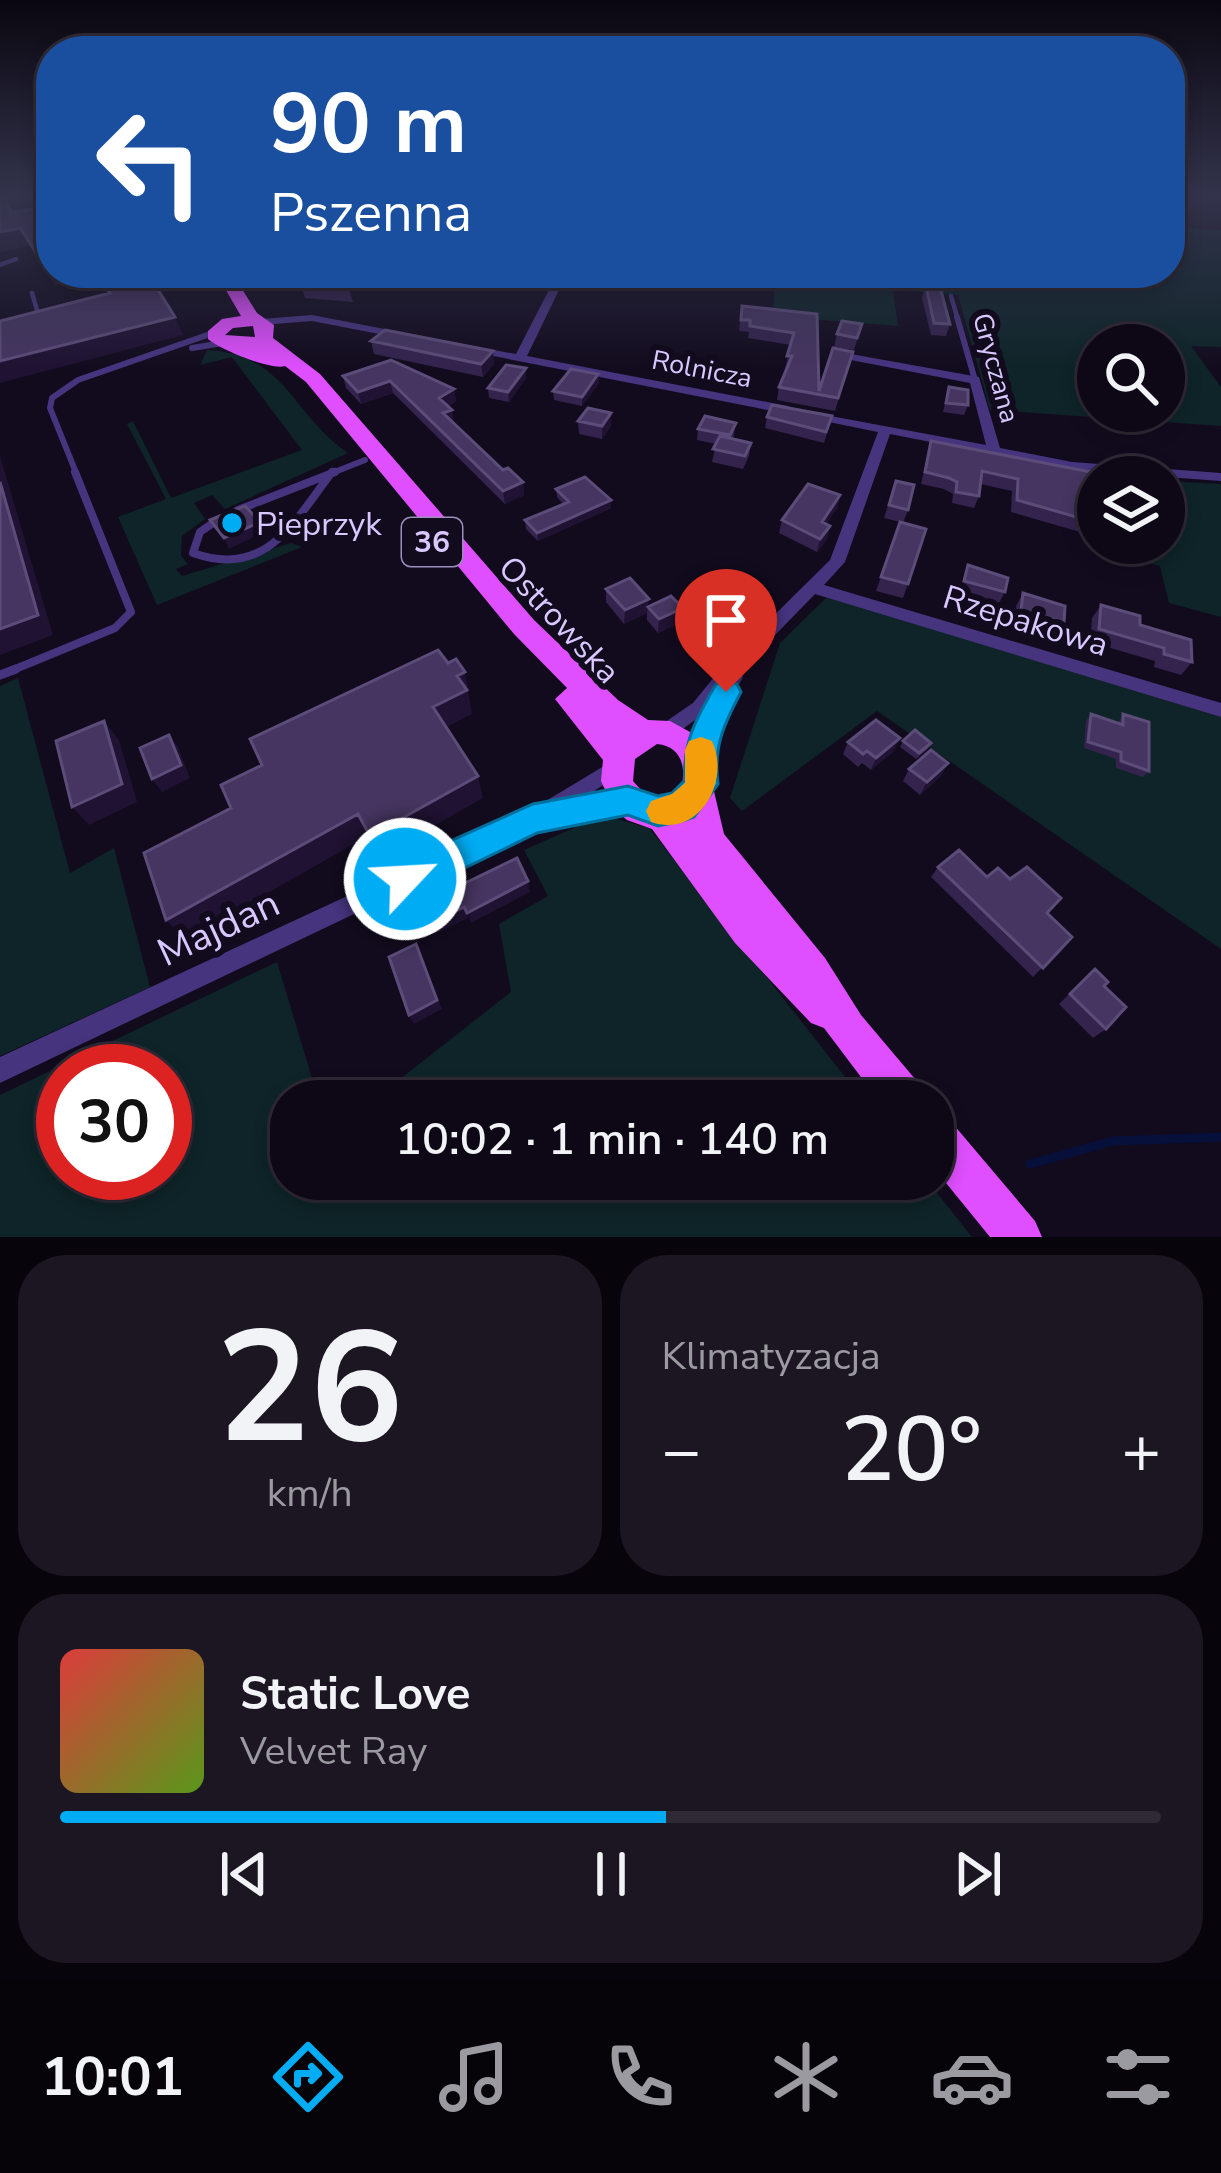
<!DOCTYPE html>
<html lang="pl">
<meta charset="utf-8">
<style>
:root{--surface:#0e0816;--page:#1c1623;--text:#f1f3f6;--muted:#9b9aa1;--line:#2e2935;--accent:#00acf3}
body{margin:0;font-family:"Nunito Sans",sans-serif;background:var(--page);color:var(--text);height:100vh;display:flex;flex-direction:column;font-size:45px;white-space:nowrap}
*{box-sizing:border-box;margin:0}
p{font-size:39px;color:var(--muted)}
.icon{flex:none;width:66px;height:66px;fill:none;stroke:currentColor;stroke-width:2;stroke-linecap:round;stroke-linejoin:round}
.map{position:relative;height:1237px;overflow:hidden}
.sheet{display:flex;flex-direction:column;gap:18px;padding:18px;background:#08040c;flex:1}
.sheet>*{flex:none}
.guide{position:absolute;left:36px;top:36px;width:1149px;height:252px;border-radius:48px;box-shadow:0 6px 18px #0003,0 0 0 3px var(--line);background:#1a4fa0;color:#fff;overflow:hidden}
.controls{position:absolute;left:1077px;top:324px;display:grid;gap:24px}
.controls a{display:grid;place-items:center;width:108px;height:108px;border-radius:50%;background:var(--surface);box-shadow:0 6px 18px #0003,0 0 0 3px var(--line);font-size:60px}
.speed{position:absolute;left:36px;top:1044px;display:flex;gap:24px;font-size:60px;font-weight:700;text-align:center}
.speed>*{display:grid;place-content:center;width:156px;height:156px;border-radius:50%;background:var(--surface);box-shadow:0 6px 18px #0003,0 0 0 3px var(--line);line-height:1}
.speed .limit{border:18px solid #d22;background:#fff;color:#111}
.pin{position:absolute;display:grid;place-items:center;width:102px;height:102px;color:#fff;margin:-123px -51px;border-radius:50% 50% 50% 0;rotate:-45deg;box-shadow:0 0 12px #0007}
.pin .icon{rotate:45deg}
.me{position:absolute;width:132px;margin:-66px;rotate:65deg;stroke-linejoin:round;filter:drop-shadow(0 0 9px #0008)}
.turn{display:flex;align-items:center;gap:42px;height:252px;padding:0 36px;font-size:54px}
.turn .icon{width:156px;height:156px;stroke-width:2.5}
.turn b{display:block;font-size:84px;line-height:102px}
.big{font-size:90px;font-weight:600;line-height:1.1}
.sheet .card{flex:1;display:flex;flex-direction:column;justify-content:center;gap:18px;min-width:0;padding:0 42px;border-radius:48px;background:var(--page)}
.sheet .dial{align-items:center;gap:0}
.dial b{font-size:156px;line-height:1}
.song{display:flex;align-items:center;gap:36px}
.cover{width:144px;height:144px;border-radius:18px;background:linear-gradient(135deg,hsl(0 70% 55%),hsl(90 70% 35%))}
.played{height:12px;border-radius:6px;background:linear-gradient(90deg,var(--accent) 55%,var(--line) 55%)}
.keys{display:flex;justify-content:space-around;direction:ltr}
.heat{display:flex;justify-content:space-between;align-items:center;font-size:66px;direction:ltr}
.sheet .tiles{flex:1;display:grid;gap:18px;grid-template-columns:1fr 1fr}
.card:last-child{grid-column:span 2}
.trip{position:absolute;left:270px;top:1080px;width:684px;height:120px;border-radius:48px;background:var(--surface);box-shadow:0 6px 18px #0003,0 0 0 3px var(--line);font-weight:600;line-height:120px;text-align:center}
.tabs{display:flex;height:192px;justify-content:space-around;align-items:center;background:#060309;color:var(--muted)}
.tabs .icon{width:84px;height:84px}
.tabs .on{color:var(--accent)}
.tabs b{font-size:54px;color:var(--text)}
.map>svg:first-child{display:block}
.green{fill:#0e2428;fill-rule:evenodd}
.lines{fill:none;stroke-linecap:round;stroke-linejoin:round}
.stream{stroke:#07103b;stroke-width:9}
.lane-far3{stroke:#46347f;stroke-width:4.5}
.lane-far2{stroke:#46347f;stroke-width:6}
.lane-far1{stroke:#46347f;stroke-width:8}
.lane{stroke:#46347f;stroke-width:9}
.street{fill:#46347f;fill-rule:evenodd}
.primary{fill:#df4fff;fill-rule:evenodd}
.wall{fill:#33234d}
.shaded-wall{fill:#1f1232}
.building{fill:#453560;stroke:#5c4c79;stroke-width:3}
.route{fill:#00acf3;stroke:#00709e;stroke-width:3}
.slow{fill:#f59e0b}
.poi-dot{fill:#00acf3;stroke:#120b1e;stroke-width:4.5}
.labels{text-anchor:middle;stroke-width:12;stroke-linejoin:round;paint-order:stroke}
.far-street-label{font-size:27px;fill:#d9c8ff;stroke:#120b1e}
.shield{fill:#120b1e;stroke:#9d8fbc;stroke-width:3}
.shield-label{font-size:30px;font-weight:bold;fill:#d9c8ff}
.poi-label{font-size:33px;fill:#d9c8ff;stroke:#120b1e;text-anchor:start}
.street-label{font-size:33px;fill:#d9c8ff;stroke:#120b1e}
.near-street-label{font-size:39px;fill:#d9c8ff;stroke:#120b1e}
</style>
<div class="map">
<svg width="1221" height="1237" viewBox="0 0 1221 1237">
<rect width="100%" height="100%" fill="#120b1e"/>
<path class="green" d="M1170,227L1221,230V347L1191,346L1221,387V426L990,410L958,295L893,290L898,326L773,316L775,273H1170ZM1098,345H1164V411H1098Z
M207,350C287,355 291,414 348,453L225,509L212,495L194,503L205,519L182,536L181,556L188,564L176,569L182,576L291,543L302,547L157,605L118,517L166,499L127,424L133,421L171,498L302,450L232,357L200,365Z
M1093,474L1116,477H1098V543H1164V481L1221,484V617L1169,603L1160,566L1091,548Z
M827,597L1221,717V949L877,711L742,811L730,798L780,643Z
M18,678L70,873L114,848L150,987L0,1056V686Z
M603,815L649,828L864,1101H372L511,992L499,924L548,896L524,850Z
M277,962L319,1101H291V1179H926L972,1237H0V1095ZM165,1071V1173H63V1071Z"/>
<g class="lines">
<path class="stream" d="M1030,1164L1113,1141L1221,1137"/>
<path class="lane-far3" d="M0,265L16,259
M32,293L39,317L35,319
M951,296L958,320"/>
<path class="lane-far2" d="M957,317L975,380
M192,348L223,343
M77,475L50,408L52,398L78,380L213,333
M327,475L365,460
M330,475L333,471"/>
<path class="lane-far1" d="M238,510L335,472
M219,519L200,532L193,553C266,579 293,523 332,472
M8,672L115,628L131,612L75,472"/>
<path class="lane" d="M0,675L16,669"/>
<path class="street" d="M576,273H586L582,281L559,290L527,356L788,406L794,410L788,414L468,351L466,349L472,346L516,354L551,286L574,277Z
M312,315L405,333L411,336L405,339L312,321L261,325L256,322L261,319Z
M834,351L979,377L1000,448L1072,462L1221,473V481L1072,470L890,434L845,562L824,585L1221,703V717L815,594L739,672L743,677L714,732L706,764L699,766L692,764C687,747 698,727 706,712L669,739L662,742L655,739L653,734L655,729L693,703L724,665L830,560L878,432L809,418V412L986,445L970,383L830,356V352Z
M614,760L621,762L624,768L621,774L578,801L628,791L635,794L638,800L635,806L538,826L0,1083V1057L526,813Z"/>
<path class="primary" d="M216,273H232L257,313L274,325L273,338L320,374L534,620L618,700L648,720L670,721L701,738L714,765L713,787L724,834L825,958L861,1015L921,1086L927,1101H879L824,1028L811,1023L735,943L652,829L627,820L614,809L601,781L603,760L555,699L567,688L514,634L306,382L285,366C272,371 219,349 208,339V331L222,319L241,316ZM253,326L255,337L225,335L233,328ZM657,744C680,746 686,765 682,785L666,799H649L633,781L635,759Z
M933,1112L948,1118L1035,1221L1042,1237H990L933,1167Z"/>
</g>
<path class="wall" d="M0,197L51,273H153L163,294L161,295L183,335L107,293L95,275L55,285L29,245L0,252Z
M295,273H334L348,286L345,276L348,273H397L384,289L348,286L353,302L305,298L301,284L303,282Z
M926,286L950,324L946,336L931,335L922,298Z
M742,306L817,314L819,391L853,352L835,411L777,400L779,387L787,368H785L791,345L748,338L749,332L739,331Z
M862,324L854,350L834,347L837,334Z
M371,341L493,351L494,364L483,377L374,354Z
M598,374L599,383L582,406L554,400L553,391Z
M343,376L454,389L456,401L448,406L452,410L453,422L503,470L523,482L524,495L505,504L393,393L361,404L346,388Z
M526,378L509,402L489,398L488,388Z
M949,387L968,405L964,415L943,412Z
M832,416L824,443L765,428L767,417Z
M578,421L611,426L602,439L579,434Z
M736,423L733,439L751,443L749,456L743,469L712,462L716,444L697,440L698,429Z
M931,441L1091,472L1094,522L1087,534L1011,512L1012,491L980,484L979,496L974,508L952,503L953,494L944,489L921,484Z
M896,481L908,510L903,523L908,584L903,598L876,591L900,522L884,518Z
M556,489L611,508L538,541L526,529L525,520L563,504L557,497Z
M840,495L837,508L826,524L830,526L827,539L817,552L779,533L782,520Z
M968,565L1005,592L998,605L958,594Z
M606,589L649,606L682,622L658,633L647,620V613L624,624L606,602Z
M1023,593L1064,622L1056,635L1013,624L1016,606Z
M1101,605L1140,625L1192,662L1181,675L1154,667L1155,661L1090,642L1092,618Z
M1091,714L1118,723L1123,714L1149,771L1143,777L1116,768V759L1084,748L1086,721Z
M903,741L931,743L928,749L916,759L900,747Z
M848,742L894,751L871,770L862,763L858,767L843,754Z
M948,763L941,776L920,795L903,781L909,769Z
M938,867L987,877L1047,913L1072,937L1033,977L931,877Z
M1095,969L1104,986L1106,1029L1093,1038L1059,1004Z"/>
<path class="shaded-wall" d="M20,228L29,245L0,252V232Z
M51,266V273H95V275L55,285L46,267Z
M387,273H397L384,289L382,279Z
M155,276L163,294L157,295L150,277Z
M175,317L183,335L0,383V361Z
M493,351L494,364L483,377L481,364Z
M526,368V378L509,402L508,392Z
M598,374L599,383L582,406V397Z
M390,381L393,393L361,404L358,392Z
M454,389L456,401L441,410L439,398Z
M452,410L454,422L445,425L443,413Z
M611,413V426L602,439V426Z
M0,456L53,635L0,655Z
M523,482L524,495L505,504L503,491Z
M840,495L837,508L819,536L822,522Z
M611,500V508L538,541L537,533Z
M260,522L264,532L229,549L224,538Z
M830,526L827,539L817,552L820,539Z
M649,599L647,613L624,624L625,610Z
M683,608L682,622L658,633L659,619Z
M465,672L472,714L439,731L433,707L457,676Z
M104,721L119,740L137,802L89,825L72,807Z
M169,735L178,747L190,778L162,792L152,779Z
M900,738L894,751L871,770L876,758Z
M948,763L941,776L920,795L927,782Z
M478,776L483,798L379,857L370,836Z
M358,814L368,836L185,940L166,920Z
M528,881L530,892L471,923L467,913Z
M464,907L468,918L433,935L428,925Z
M421,954L442,1009L414,1024L409,1015Z"/>
<path class="building" d="M0,197H3L12,213L51,205V266L46,267L20,228L0,232Z
M97,273H153L155,276L150,277L175,317L0,361V321L110,293Z
M304,273H334L350,288L301,284L308,277Z
M348,273H387L382,279L345,276Z
M926,286L940,287L950,324L934,323Z
M742,306L817,314L819,391L833,348L853,352L838,398L779,387L792,356H787L794,333L750,326V320H741Z
M842,321L862,324L857,338L837,334Z
M385,330L493,351L481,364L371,341Z
M391,360L454,389L439,398L452,410L443,413L503,470L508,468L523,482L503,491L390,381L358,392L343,376Z
M506,365L526,368L508,392L488,388Z
M571,369L598,374L582,397L553,391Z
M949,387L968,390V405L946,403Z
M772,405L832,416L826,432L767,417Z
M588,408L611,413L602,426L578,421Z
M705,416L736,423L730,435L698,429Z
M720,436L751,443L745,456L713,449Z
M931,441L1091,472L1094,522L1017,500L1018,479L982,471L979,496L956,492L957,482L949,478L925,472Z
M585,477L611,500L537,533L525,520L569,502L556,489Z
M896,481L914,485L908,510L889,505Z
M0,482L38,615L0,629Z
M808,484L840,495L822,522L830,526L820,539L782,520Z
M245,506L260,522L224,538L210,520Z
M900,522L926,529L908,584L881,577Z
M968,565L1008,578L1005,592L964,581Z
M630,578L649,599L625,610L606,589Z
M1023,593L1065,606L1064,622L1021,610Z
M671,596L683,608L659,619L648,607Z
M1101,605L1140,616V625L1191,640L1192,662L1164,654V648L1099,629Z
M438,650L448,663L456,659L465,672L457,676L467,690L433,707L478,776L370,836L358,814L166,920L144,853L231,808L221,785L262,765L250,739Z
M1091,714L1123,725V714L1149,722V771L1121,761V752L1088,742Z
M876,720L900,738L876,758L867,751L863,754L848,742Z
M104,721L122,784L72,807L56,741Z
M915,730L931,743L919,753L903,741Z
M169,735L181,765L152,779L140,748Z
M931,750L948,763L927,782L909,769Z
M959,850L987,877L998,868L1010,879L1027,867L1061,898L1047,913L1072,937L1043,968L938,867Z
M517,858L528,881L467,913L464,907L428,925L420,905Z
M416,944L437,1000L409,1015L389,957Z
M1095,969L1108,982L1104,986L1126,1007L1106,1029L1070,994Z"/>
<linearGradient id="sky" x2="0" y2="1"><stop stop-color="#0a0610"/><stop offset="0.53" stop-color="#33344c"/><stop offset="1" stop-color="#33344c" stop-opacity="0"/></linearGradient>
<rect width="1221" height="370" fill="url(#sky)"/>
<path class="route" d="M726,680L737,684L741,692C724,724 713,747 718,784L694,817L682,821L658,826L628,815L537,833L417,891L405,896L392,891L387,879L392,867L533,804L628,786L658,796L672,793L685,780C682,742 698,716 716,684Z"/>
<path class="slow" d="M701,737L712,741C731,781 699,839 651,822L646,811L651,801L672,794L685,783V750L689,741Z"/>
<circle class="poi-dot" cx="232" cy="523" r="12"/>
<g class="labels">
<g class="far-street-label">
<text transform="translate(996 368) rotate(75)" y="9">Gryczana</text>
<text transform="translate(702 369) rotate(11)" y="9">Rolnicza</text>
</g>
<rect class="shield" x="402" y="518" width="60" height="48" rx="9"/>
<g class="shield-label">
<text x="432" y="552">36</text>
</g>
<g class="poi-label">
<text x="256" y="535">Pieprzyk</text>
</g>
<g class="street-label">
<text transform="translate(560 619) rotate(47)" y="12">Ostrowska</text>
<text transform="translate(1026 620) rotate(17)" y="12">Rzepakowa</text>
</g>
<g class="near-street-label">
<text transform="translate(218 927) rotate(-25)" y="14">Majdan</text>
</g>
</g>
</svg>
<div class="controls">
<a><svg class="icon" aria-label="search" viewBox="0 0 24 24"><circle cx="10" cy="10" r="6"/><path d="M15 15l6 6"/></svg></a>
<a><svg class="icon" aria-label="layers" viewBox="0 0 24 24"><path d="M12 4l9 5-9 5-9-5zM3 14l9 5 9-5"/></svg></a>
</div>
<div class="speed"><div class="limit">30</div></div>
<div class="pin" style="left:726px;top:692px;background:#d93025"><svg class="icon" aria-label="arrive" viewBox="0 0 24 24"><path d="M6 21V4h12l-3 4 3 4H6"/></svg></div>
<svg class="me" style="left:405px;top:879px" viewBox="-20 -20 40 40"><circle r="17" fill="#00acf3" stroke="#fff" stroke-width="3"/><path d="M0-11L8 9 0 5-8 9z" fill="#fff"/></svg>
<div class="trip">10:02 · 1 min · 140 m</div>
<div class="guide">
<div class="turn"><svg class="icon" aria-label="left" viewBox="0 0 24 24"><path d="M17 20v-9H6M10 6l-5 5 5 5"/></svg><div><b>90 m</b>Pszenna</div></div>
</div>
</div>
<section class="sheet">
<div class="tiles">
<div class="card dial"><b>26</b><p>km/h</p></div>
<div class="card"><p>Klimatyzacja</p>
<div class="heat"><a>−</a><b class="big">20°</b><a>+</a></div>
</div>
<div class="card">
<div class="song"><i class="cover"></i><div><b>Static Love</b><p>Velvet Ray</p></div></div>
<div class="played"></div>
<div class="keys"><svg class="icon" aria-label="previous" viewBox="0 0 24 24"><path d="M18 5L8 12l10 7zM5 5v14"/></svg><svg class="icon" aria-label="pause" viewBox="0 0 24 24"><path d="M8 5v14M16 5v14"/></svg><svg class="icon" aria-label="next" viewBox="0 0 24 24"><path d="M6 5l10 7-10 7zM19 5v14"/></svg></div>
</div>
</div>
</section>
<nav class="tabs">
<b>10:01</b>
<svg class="icon on" aria-label="directions" viewBox="0 0 24 24"><path d="M12 3l9 9-9 9-9-9zM9 14v-3h6M13 9l2 2-2 2"/></svg>
<svg class="icon" aria-label="music" viewBox="0 0 24 24"><path d="M9 18V5l10-2v13"/><circle cx="6" cy="18" r="3"/><circle cx="16" cy="16" r="3"/></svg>
<svg class="icon" aria-label="phone" viewBox="0 0 24 24"><path d="M5 4h4l2 5-3 2q2 4 5 5l2-3 5 2v4C11 20 4 13 5 4z"/></svg>
<svg class="icon" aria-label="climate" viewBox="0 0 24 24"><path d="M12 3v18M4 7l16 10M4 17L20 7"/></svg>
<svg class="icon" aria-label="car" viewBox="0 0 24 24"><path d="M5 17H2v-5l4-1 3-4h7l3 4 3 1v5h-3M9 17h6M6 11h13"/><circle cx="7" cy="17" r="2"/><circle cx="17" cy="17" r="2"/></svg>
<svg class="icon" aria-label="filters" viewBox="0 0 24 24"><path d="M4 7h16M4 17h16"/><circle cx="9" cy="7" r="2"/><circle cx="15" cy="17" r="2"/></svg>
</nav>
